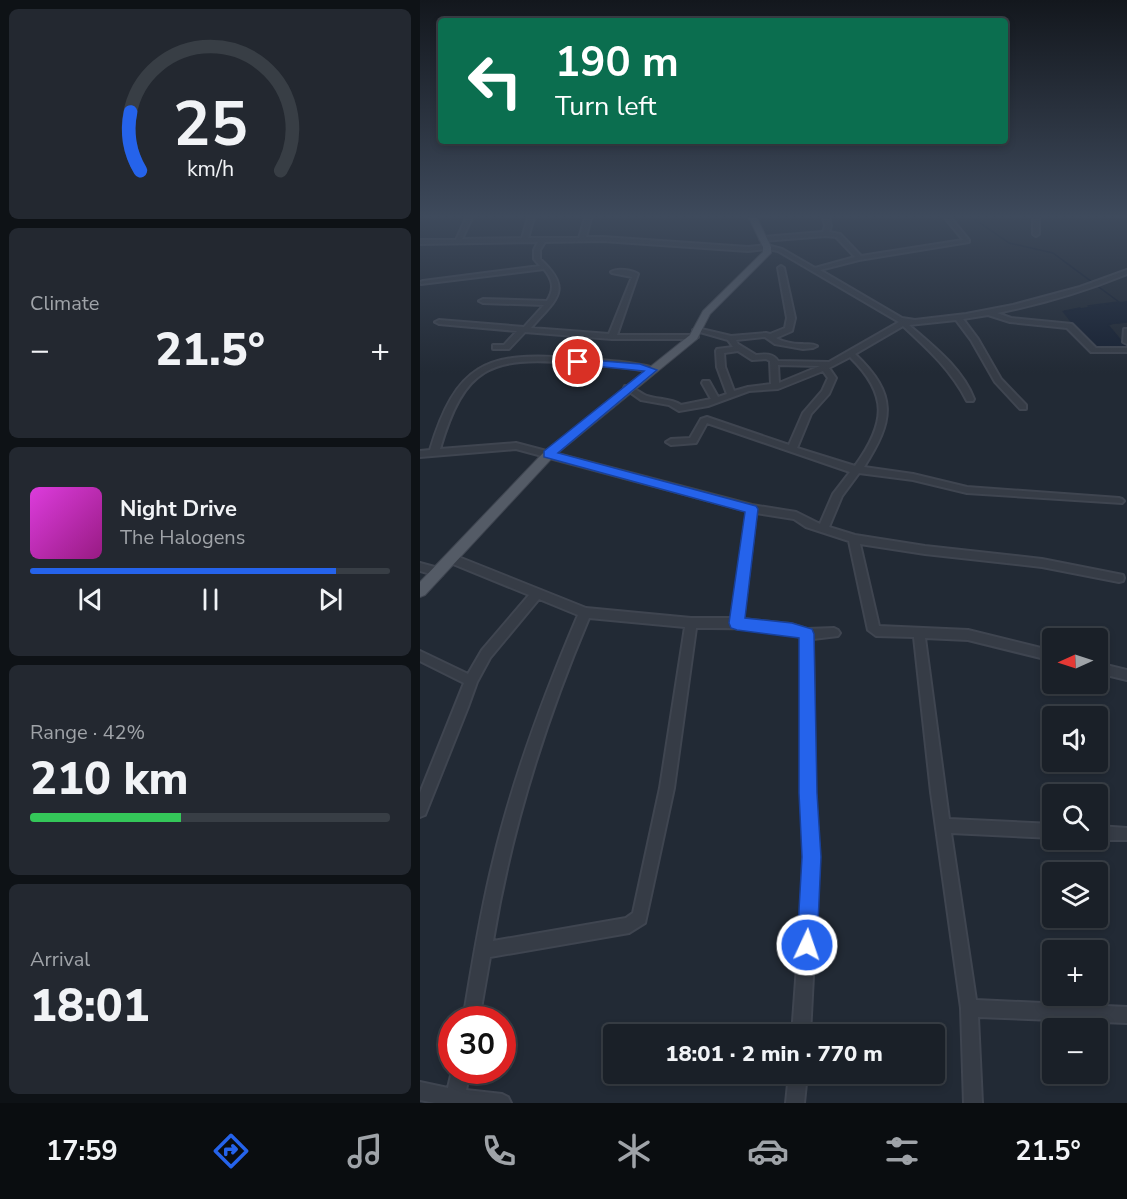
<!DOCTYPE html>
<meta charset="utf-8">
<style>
:root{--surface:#1a2028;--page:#232830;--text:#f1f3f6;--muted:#9fa3a8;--line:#383e45;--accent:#2563eb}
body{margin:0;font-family:"Nunito Sans",sans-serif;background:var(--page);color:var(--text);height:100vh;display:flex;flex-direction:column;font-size:22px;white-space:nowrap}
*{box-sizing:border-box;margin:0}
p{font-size:20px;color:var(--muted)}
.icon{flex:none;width:33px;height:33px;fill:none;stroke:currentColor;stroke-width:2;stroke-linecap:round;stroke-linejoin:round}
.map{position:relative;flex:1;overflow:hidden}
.side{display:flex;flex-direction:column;gap:9px;padding:9px;background:#0e1216;width:420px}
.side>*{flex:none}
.banner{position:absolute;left:18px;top:18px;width:570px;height:126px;border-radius:6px;box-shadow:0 3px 9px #0003,0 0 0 2px var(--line);background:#0b6e4f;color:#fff;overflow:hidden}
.needle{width:39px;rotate:267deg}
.buttons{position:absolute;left:622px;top:628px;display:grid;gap:12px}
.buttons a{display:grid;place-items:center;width:66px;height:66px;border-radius:6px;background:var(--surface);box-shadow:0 3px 9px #0003,0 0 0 2px var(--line);font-size:30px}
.speed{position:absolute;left:18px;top:1006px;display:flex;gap:12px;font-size:30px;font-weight:700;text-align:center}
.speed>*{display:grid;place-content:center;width:78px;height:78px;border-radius:50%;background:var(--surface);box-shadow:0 3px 9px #0003,0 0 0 2px var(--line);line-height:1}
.speed .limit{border:9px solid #d22;background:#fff;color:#111}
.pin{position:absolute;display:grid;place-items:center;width:51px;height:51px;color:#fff;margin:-26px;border:3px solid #fff;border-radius:50%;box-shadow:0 2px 6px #0007}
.me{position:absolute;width:66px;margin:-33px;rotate:3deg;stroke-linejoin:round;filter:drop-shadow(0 0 4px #0008)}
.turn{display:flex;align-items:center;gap:21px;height:126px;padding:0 18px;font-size:27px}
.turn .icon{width:78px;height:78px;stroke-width:2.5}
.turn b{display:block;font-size:42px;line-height:51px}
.big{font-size:45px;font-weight:800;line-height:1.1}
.side .card{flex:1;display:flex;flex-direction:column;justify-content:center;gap:9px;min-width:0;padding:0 21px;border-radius:9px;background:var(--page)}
.side .dial{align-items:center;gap:0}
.dial svg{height:156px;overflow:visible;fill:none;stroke:var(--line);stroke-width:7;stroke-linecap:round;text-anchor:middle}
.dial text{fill:var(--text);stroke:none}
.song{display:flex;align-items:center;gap:18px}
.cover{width:72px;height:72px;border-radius:9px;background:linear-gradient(135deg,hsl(300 70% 55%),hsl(310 70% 35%))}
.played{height:6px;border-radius:3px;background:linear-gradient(90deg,var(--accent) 85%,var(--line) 85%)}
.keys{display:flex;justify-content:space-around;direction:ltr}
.heat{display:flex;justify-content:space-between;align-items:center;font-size:33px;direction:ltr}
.charge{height:9px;border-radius:4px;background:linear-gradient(90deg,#34c759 42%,var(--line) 0)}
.trip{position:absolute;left:183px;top:1024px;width:342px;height:60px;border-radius:6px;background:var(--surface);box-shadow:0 3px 9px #0003,0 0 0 2px var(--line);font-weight:800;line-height:60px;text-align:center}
.dock{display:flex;height:96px;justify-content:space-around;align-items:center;background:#0a0d10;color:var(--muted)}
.dock .icon{width:42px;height:42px}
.dock .selected{color:var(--accent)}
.dock b{font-size:27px;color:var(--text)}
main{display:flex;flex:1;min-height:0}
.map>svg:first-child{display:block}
.water{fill:#172132}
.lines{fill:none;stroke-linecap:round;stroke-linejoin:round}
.stream{stroke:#172132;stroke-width:1.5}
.minor-casing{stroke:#3f4550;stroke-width:4}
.major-casing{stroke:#3f4550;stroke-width:2}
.minor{fill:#363c46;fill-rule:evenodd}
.major{fill:#545b66;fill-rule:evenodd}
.route{fill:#2563eb;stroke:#184099;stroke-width:1.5}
</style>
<main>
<section class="side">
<div class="card dial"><svg viewBox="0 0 100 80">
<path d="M14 69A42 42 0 1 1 86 69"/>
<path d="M14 69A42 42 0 0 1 9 39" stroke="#2563eb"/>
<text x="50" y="56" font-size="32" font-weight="700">25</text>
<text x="50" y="72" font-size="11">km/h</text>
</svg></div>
<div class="card"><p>Climate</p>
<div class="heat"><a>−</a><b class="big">21.5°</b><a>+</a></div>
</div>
<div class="card">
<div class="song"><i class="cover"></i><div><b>Night Drive</b><p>The Halogens</p></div></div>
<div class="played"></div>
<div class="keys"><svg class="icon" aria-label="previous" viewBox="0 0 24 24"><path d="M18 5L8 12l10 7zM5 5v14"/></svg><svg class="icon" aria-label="pause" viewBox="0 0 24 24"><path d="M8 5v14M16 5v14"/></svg><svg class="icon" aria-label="next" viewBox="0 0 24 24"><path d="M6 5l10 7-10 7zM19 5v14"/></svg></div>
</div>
<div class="card"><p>Range · 42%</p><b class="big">210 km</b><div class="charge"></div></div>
<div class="card"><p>Arrival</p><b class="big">18:01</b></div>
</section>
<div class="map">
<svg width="707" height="1103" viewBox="0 0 707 1103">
<rect width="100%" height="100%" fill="#222a35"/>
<path class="water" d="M707,301V322L688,325L707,349L670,347L642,311Z"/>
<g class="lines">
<path class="stream" d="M553,218L589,243L633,253L699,302L707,305
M668,306L698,302
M645,311L660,308
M697,323L707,322
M691,324L688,325L707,348"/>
<g class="minor-casing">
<path id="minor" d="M46,218H52L42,239L102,238L108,218H114L108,238H159L165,218H171L166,237H183L328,247L347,245L362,249L395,268L435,257L416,237L406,236L343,241L340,239L343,237L403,232L405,226L403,218H409L411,226L409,232L420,234L441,256L543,240L525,218H531L549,240V242L439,260L400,270L482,318L495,320L546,314L593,305L660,287L707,270V274C665,291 622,304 577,313L591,318L652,324L676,348H707V352H671L647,328L590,322L568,315L543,319L558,339L581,379L606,405V409H600L575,382L551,340L536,320L489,325C513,346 542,368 554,399L553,401H547C531,370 509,350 483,326L435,354C478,395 474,420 444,467L493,474L547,487L699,498L702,499L704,501L702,503L547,493L493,480L439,473L422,496L409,527L435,535L505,546L622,559L703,575L704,578L703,581L699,582L622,567L505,554L440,544L459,626L548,630L633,651V661L548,640L505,638L529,819L633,824V838L531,833L556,1000L707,1007V1023L558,1017L562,1103H544L541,1008L511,792L494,637L456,636L448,630L429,541L386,527L374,519L336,513L323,619L371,624L387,629L414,628L418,630L420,633L418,636L393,639L395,793L399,857L390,1035H372L385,857L381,793V637C348,627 310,628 276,628L254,788L225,923L209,933L70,957L59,1020H43C52,967 60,914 73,862C93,777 124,695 158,615L119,599L70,658L57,682L48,707L5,815L0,817V793L44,683L0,661V651L48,674L62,650L109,595L28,562L27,559L28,556H36L166,608L271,618H312L327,511L96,449L0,457V451L10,450C36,365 65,351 152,358C179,360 208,361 234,368L235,370L231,372C206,366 179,365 153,363C70,356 44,367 20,449L96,443L332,505L376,512L400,524L413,494L430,472L287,423L276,443L251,445L246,442L251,439L270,438L281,419L287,417L369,445L383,413L402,391L408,378L403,371L358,389L329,391L288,406L259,411L249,405L221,400L204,388L205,386C214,386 219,393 227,396C239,400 250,398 261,405L291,399L282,383L283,381H289L298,397L307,394L297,367L296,351L297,349L313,347L308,340L273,330L277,328L311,336L346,333L350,334L365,328L367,318L358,268L361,266L364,268L375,318L372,331L356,338C363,342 373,344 382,344C388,345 391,343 397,346L393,348L383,349L355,344L345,337L316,340L318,344L336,355C345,354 353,353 358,361L409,362L479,322L358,251L347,249L328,251L183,241L125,242L120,250V259C154,290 136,299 111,328L189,334L212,277L192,273L191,272C197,268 212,270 218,274L197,335H274L278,337L274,339H192L105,332L89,349H73V345H84L97,331L19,324L15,322L19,320L104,327L124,305L63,303L59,301L63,299L127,301C135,289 133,280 124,269L1,284L0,282L3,281L120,266L114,259V250L118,242L0,244V240H36ZM318,351L332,360L346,359L350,361L351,384L328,387L314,391L305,367L304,353ZM430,357C469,395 466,423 435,466L377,448L391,414L409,394L416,378L409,368ZM358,365L400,366L359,383ZM169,618L265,627L240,788L213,913L206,918L73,941C91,829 125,722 169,618Z
M613,218H619V234L616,236L613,234Z
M704,329H707V344L703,342Z
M0,563L22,569L23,572L22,575L18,576L0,571Z
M678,663L707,670V680L678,673Z
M678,826L707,828V840H678Z
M32,1071H50L46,1090L82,1094L88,1097L91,1103H15L0,1100V1082L28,1088Z
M369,1074H387L384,1103H366Z"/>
</g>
<g class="major-casing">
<path id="major" d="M329,218H337L351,247V253L290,314L277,339L133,457L5,595L0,597V582L125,451L270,335L283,311L343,252V247Z"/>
</g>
<use href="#minor" class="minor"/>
<use href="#major" class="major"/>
</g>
<linearGradient id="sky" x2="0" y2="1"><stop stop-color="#13171d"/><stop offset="0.58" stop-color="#3e4a5c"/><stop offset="1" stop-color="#3e4a5c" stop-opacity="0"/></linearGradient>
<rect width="707" height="373" fill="url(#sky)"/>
<path class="route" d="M158,359L220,364L237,370L138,453L336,506L338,509L325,618L372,623L392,629L394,634L397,793L401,857L397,945L394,953L387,956L380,953L377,945L382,857L379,793V638L317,630L311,628L309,623L325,512L124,457V451L224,371L154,364L153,362Z"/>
</svg>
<div class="buttons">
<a><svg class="needle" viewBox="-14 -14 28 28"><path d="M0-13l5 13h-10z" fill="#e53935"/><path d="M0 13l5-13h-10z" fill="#9fa3a8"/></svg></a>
<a><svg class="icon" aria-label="sound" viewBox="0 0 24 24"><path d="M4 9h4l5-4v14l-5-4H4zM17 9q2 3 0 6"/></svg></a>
<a><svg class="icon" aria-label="search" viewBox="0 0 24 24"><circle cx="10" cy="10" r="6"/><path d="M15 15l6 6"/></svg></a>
<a><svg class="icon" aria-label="layers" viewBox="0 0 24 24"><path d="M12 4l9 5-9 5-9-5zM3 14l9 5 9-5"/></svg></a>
<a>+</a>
<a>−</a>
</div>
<div class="speed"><div class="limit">30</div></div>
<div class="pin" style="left:158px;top:362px;background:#d93025"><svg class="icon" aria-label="arrive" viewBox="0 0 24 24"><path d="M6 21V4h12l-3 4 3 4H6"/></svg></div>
<svg class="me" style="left:387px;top:945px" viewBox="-20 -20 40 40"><circle r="17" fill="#2563eb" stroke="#fff" stroke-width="3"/><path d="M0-11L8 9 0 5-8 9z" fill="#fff"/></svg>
<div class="trip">18:01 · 2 min · 770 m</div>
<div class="banner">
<div class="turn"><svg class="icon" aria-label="left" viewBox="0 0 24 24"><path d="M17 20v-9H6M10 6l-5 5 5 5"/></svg><div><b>190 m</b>Turn left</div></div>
</div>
</div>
</main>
<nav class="dock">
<b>17:59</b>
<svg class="icon selected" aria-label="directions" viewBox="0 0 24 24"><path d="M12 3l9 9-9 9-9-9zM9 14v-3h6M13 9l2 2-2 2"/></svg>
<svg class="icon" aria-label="music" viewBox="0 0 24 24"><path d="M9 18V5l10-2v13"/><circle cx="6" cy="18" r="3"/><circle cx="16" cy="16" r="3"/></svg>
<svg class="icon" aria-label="phone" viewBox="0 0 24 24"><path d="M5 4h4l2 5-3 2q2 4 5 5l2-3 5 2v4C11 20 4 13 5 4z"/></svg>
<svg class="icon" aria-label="climate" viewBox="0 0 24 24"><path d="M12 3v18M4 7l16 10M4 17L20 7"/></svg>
<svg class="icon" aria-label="car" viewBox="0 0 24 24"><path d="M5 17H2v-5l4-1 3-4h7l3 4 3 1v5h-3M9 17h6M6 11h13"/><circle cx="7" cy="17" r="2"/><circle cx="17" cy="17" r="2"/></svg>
<svg class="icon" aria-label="filters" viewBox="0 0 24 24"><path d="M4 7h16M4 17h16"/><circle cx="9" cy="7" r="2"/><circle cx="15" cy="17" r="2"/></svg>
<b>21.5°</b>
</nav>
